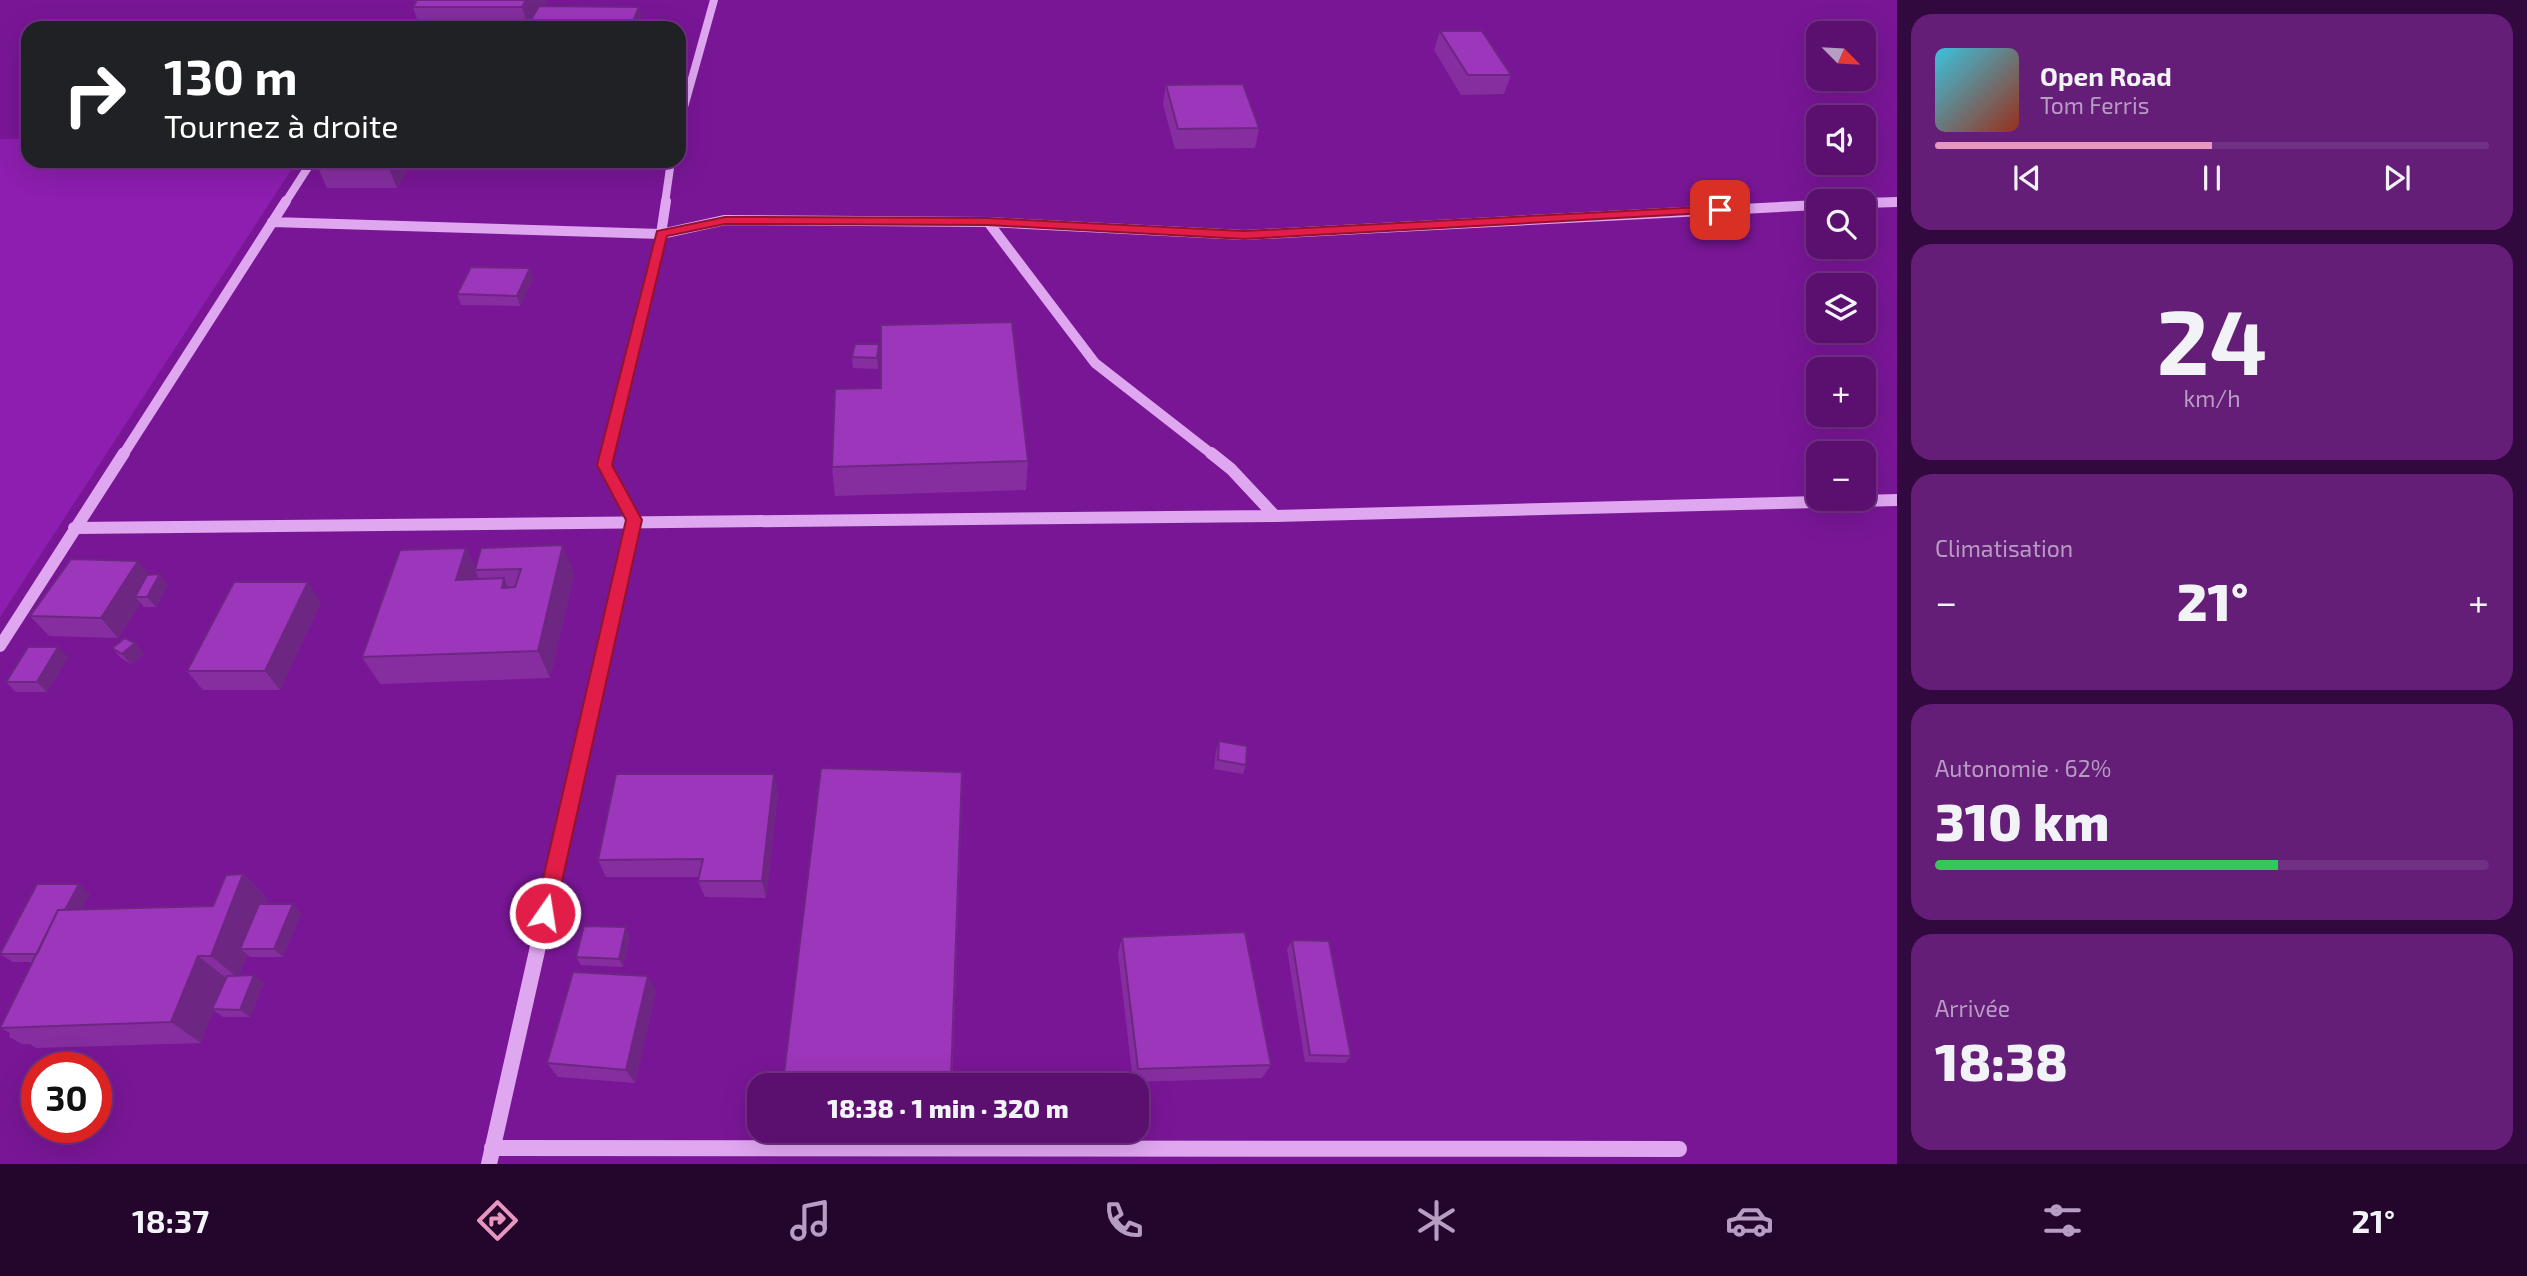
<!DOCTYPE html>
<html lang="fr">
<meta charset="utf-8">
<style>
:root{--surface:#5b1070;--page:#641e78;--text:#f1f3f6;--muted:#b89dc3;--line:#703083;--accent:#e797bd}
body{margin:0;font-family:"Exo 2",sans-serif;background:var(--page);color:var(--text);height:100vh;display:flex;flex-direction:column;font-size:26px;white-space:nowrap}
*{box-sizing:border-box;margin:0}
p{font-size:23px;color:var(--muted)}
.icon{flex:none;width:38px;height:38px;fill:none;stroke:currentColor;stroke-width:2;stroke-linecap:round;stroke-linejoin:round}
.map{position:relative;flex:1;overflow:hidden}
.sheet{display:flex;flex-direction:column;gap:14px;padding:14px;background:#32093e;width:630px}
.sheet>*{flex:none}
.hud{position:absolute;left:21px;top:21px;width:665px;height:147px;border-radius:21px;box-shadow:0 7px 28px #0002,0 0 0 2px var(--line);background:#202124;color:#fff;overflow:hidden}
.needle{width:46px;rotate:114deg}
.fabs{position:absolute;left:1806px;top:21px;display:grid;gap:14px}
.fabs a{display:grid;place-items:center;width:70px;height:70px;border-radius:14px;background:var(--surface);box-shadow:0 7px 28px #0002,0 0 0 2px var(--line);font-size:35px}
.speed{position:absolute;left:21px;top:1052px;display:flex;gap:14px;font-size:35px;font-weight:700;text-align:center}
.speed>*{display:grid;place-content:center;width:91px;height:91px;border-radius:50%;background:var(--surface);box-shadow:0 7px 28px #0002,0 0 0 2px var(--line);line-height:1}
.speed .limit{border:10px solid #d22;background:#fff;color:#111}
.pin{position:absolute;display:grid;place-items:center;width:60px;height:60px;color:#fff;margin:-30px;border-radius:14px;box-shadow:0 4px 10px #0006}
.me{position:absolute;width:77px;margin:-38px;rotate:13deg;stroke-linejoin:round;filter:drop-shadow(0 0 5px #0008)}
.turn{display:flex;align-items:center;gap:24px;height:147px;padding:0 28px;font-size:32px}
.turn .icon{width:91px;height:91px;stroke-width:2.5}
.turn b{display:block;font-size:49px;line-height:60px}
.big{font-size:52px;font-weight:800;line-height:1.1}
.sheet .widget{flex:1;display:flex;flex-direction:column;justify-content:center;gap:10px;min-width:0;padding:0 24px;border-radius:21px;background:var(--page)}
.sheet .dial{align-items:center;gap:0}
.dial b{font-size:91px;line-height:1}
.song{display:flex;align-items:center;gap:21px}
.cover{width:84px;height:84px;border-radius:10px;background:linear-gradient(135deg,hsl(190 70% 55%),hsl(10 70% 35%))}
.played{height:7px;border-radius:4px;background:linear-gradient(90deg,var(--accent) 50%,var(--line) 50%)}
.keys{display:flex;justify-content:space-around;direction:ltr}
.heat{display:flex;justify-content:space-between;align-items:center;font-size:38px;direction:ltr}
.charge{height:10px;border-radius:5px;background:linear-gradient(90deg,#34c759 62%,var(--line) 0)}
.trip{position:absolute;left:747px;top:1073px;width:402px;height:70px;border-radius:21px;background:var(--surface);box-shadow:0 7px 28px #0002,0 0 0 2px var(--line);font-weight:800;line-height:70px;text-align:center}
.dock{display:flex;height:112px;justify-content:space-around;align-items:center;background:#24062d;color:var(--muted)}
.dock .icon{width:49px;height:49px}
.dock .selected{color:var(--accent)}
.dock b{font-size:32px;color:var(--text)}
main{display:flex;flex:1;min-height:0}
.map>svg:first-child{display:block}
.green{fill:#8d1eaf}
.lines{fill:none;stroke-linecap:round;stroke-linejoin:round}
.minor-far3{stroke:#e0a7f1;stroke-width:8}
.minor-far2{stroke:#e0a7f1;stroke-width:10}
.minor-far1{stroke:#e0a7f1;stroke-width:12}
.minor{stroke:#e0a7f1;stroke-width:16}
.wall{fill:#862ea0}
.shaded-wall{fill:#6d2682}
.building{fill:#9c36ba;stroke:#6d2682;stroke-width:2}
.route{fill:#e11d48;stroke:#92132f;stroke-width:2}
</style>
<main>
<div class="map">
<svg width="1897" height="1164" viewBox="0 0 1897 1164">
<rect width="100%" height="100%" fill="#791696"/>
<path class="green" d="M0,139H28V161H297L0,617Z"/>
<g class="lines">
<path class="minor-far3" d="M679,125L714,0
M285,203L312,161
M665,203L671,161
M1876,203L1897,202"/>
<path class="minor-far2" d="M1864,203L1897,202
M272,222L661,234L725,220L988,222L1244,235L1818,205
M988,222L1095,363L1213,455
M123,455L286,201
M606,455L661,234L666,201"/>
<path class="minor-far1" d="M1211,453L1231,469L1275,516
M74,528L1275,516L1897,500
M0,646L124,453
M578,770L634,520L604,465L607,453"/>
<path class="minor" d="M492,1148L1679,1149
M489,1164L578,769"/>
</g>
<path class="wall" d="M417,0H547L544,6L644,28H412L419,25L413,7Z
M1440,31L1511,75L1504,94L1461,95L1434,50Z
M1166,85L1259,128L1255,148L1175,149L1163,104Z
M322,161H413L397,188H327L318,168Z
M533,279L520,306L461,305L457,294Z
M879,344L880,355L878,369L853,368L852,357Z
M1028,461L1026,490L835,496L832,467Z
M466,548L475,567L481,548L574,574L550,678L380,684L362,657Z
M160,574L168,585L156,607H144L141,603L118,638L49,636L30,616L149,575Z
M321,602L280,690H203L187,671Z
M135,643L144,654L131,664L121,658L112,648Z
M68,657L47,692H16L6,682Z
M1219,741L1246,765L1243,774L1214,769L1216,751Z
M778,793L766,898L705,897L698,881L699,877H606L598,860Z
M962,798L952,1085H788L784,1074Z
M243,874L267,898L265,904L301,913L283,957H250L247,954L239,976L264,983L250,1017H223L213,1010L201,1043L36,1048L30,1044H22L9,1037L10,1033L0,1028L32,962H13L0,954L90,893L81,910L213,906Z
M630,936L623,967L581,965L576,957Z
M1122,937L1271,1065L1262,1078L1133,1082L1118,953Z
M1292,940L1351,1056L1345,1063L1305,1062L1287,949Z
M656,991L635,1083L558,1077L547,1063Z"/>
<path class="shaded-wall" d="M526,0H547L533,28H528L522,7Z
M639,7L644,28H630Z
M394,161H413L397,188L389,168Z
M530,268L533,279L520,306L517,296Z
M879,344L880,355L878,369L877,358Z
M563,545L574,574L550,678L538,651Z
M466,548L477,570H475L479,579L456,580Z
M138,561L155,581L135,597L141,603L118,638L101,618Z
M160,574L168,585L156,607L147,597Z
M504,578L517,607L502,588Z
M308,582L321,602L280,690L265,671Z
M135,643L144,654L131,664L122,654Z
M58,647L68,657L47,692L37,682Z
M774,774L778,793L766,898L762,881Z
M243,874L267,898L249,949H240L247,954L238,978L211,956Z
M79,884L90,893L66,941L43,954Z
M293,904L301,913L283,957L274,949Z
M626,927L630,936L623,967L619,959Z
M198,956L226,978L201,1043L171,1022Z
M254,975L264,983L250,1017L240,1010Z
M648,976L656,991L635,1083L626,1070Z"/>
<path class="building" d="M417,0H526L522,7H413Z
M539,6L639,7L630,28H526Z
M468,24L466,28H412L414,25Z
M1440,31H1482L1511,75H1468Z
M1243,84L1259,128L1178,129L1166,85Z
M322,161H394L389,168H318Z
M471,267L530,268L517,296L457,294Z
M1012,322L1028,461L832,467L835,389L881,388V325Z
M855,344H879L877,358L852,357Z
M563,545L538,651L362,657L400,550L466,548L456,580L504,578L502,588L515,587L521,569L475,570L481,548Z
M71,559L138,561L101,618L30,616Z
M160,574L147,597H135L147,575Z
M234,582H308L265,671H187Z
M125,638L135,643L122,654L112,648Z
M28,647H58L37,682H6Z
M1219,741L1247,746L1246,765L1218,760Z
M821,768L962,772L951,1079L784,1074Z
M616,774H774L762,881H698L703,859L598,860Z
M243,874L211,956H198L171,1022L0,1028L58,910L213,906L226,875Z
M37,884H79L65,910H58L37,954H0Z
M259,904H293L274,949H240Z
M584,926L626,927L619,959L576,957Z
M1245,932L1271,1065L1138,1069L1122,937Z
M1292,940L1329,941L1351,1056L1310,1055Z
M573,972L648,976L626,1070L547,1063Z
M254,975L240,1010L212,1009L227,976Z"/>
<path class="route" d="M1720,206L1726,210L1724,212L1244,239L988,225L751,224H725L667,236L612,465L642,520L555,913L552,919L545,922L538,919L535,913L626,520L597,465L657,231L725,217H751L988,218L1244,231Z"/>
</svg>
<div class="fabs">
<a><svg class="needle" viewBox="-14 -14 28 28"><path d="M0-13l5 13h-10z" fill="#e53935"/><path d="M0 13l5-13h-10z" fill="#b89dc3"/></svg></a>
<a><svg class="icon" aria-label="sound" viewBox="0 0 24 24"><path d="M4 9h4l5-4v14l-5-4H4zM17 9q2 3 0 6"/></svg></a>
<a><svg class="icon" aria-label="search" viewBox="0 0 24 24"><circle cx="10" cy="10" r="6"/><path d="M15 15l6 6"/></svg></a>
<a><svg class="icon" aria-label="layers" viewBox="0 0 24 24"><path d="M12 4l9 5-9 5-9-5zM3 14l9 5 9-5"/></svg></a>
<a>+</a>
<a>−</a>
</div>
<div class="speed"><div class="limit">30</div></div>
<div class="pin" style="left:1720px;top:210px;background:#d93025"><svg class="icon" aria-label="arrive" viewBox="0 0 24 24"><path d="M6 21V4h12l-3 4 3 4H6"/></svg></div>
<svg class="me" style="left:545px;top:913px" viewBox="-20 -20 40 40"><circle r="17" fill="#e11d48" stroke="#fff" stroke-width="3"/><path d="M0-11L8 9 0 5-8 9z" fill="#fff"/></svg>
<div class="trip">18:38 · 1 min · 320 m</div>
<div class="hud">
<div class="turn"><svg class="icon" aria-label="right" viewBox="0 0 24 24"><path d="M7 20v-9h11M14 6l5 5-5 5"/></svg><div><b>130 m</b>Tournez à droite</div></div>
</div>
</div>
<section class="sheet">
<div class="widget">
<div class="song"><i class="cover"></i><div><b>Open Road</b><p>Tom Ferris</p></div></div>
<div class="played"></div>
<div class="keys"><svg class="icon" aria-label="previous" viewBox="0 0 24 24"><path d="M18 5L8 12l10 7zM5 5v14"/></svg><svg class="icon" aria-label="pause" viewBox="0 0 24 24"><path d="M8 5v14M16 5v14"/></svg><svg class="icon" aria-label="next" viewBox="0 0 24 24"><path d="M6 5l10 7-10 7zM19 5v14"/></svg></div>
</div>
<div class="widget dial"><b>24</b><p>km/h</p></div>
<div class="widget"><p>Climatisation</p>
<div class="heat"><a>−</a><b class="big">21°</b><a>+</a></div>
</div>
<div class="widget"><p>Autonomie · 62%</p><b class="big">310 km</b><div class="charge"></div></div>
<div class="widget"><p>Arrivée</p><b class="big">18:38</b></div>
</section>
</main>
<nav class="dock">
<b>18:37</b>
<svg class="icon selected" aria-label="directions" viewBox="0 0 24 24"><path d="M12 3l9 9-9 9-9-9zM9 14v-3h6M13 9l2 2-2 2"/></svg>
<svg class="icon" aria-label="music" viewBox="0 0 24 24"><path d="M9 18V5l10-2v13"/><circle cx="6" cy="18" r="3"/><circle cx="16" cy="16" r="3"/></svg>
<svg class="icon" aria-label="phone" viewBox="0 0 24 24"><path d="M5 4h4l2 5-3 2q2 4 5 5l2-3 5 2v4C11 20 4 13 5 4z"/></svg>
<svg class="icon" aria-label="climate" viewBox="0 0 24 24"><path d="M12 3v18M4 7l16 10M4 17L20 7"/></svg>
<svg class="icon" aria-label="car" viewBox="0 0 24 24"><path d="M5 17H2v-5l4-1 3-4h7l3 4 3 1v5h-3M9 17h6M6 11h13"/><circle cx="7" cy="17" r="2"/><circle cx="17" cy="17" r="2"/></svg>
<svg class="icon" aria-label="filters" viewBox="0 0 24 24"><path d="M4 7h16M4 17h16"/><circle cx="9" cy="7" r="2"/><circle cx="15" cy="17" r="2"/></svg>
<b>21°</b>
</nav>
